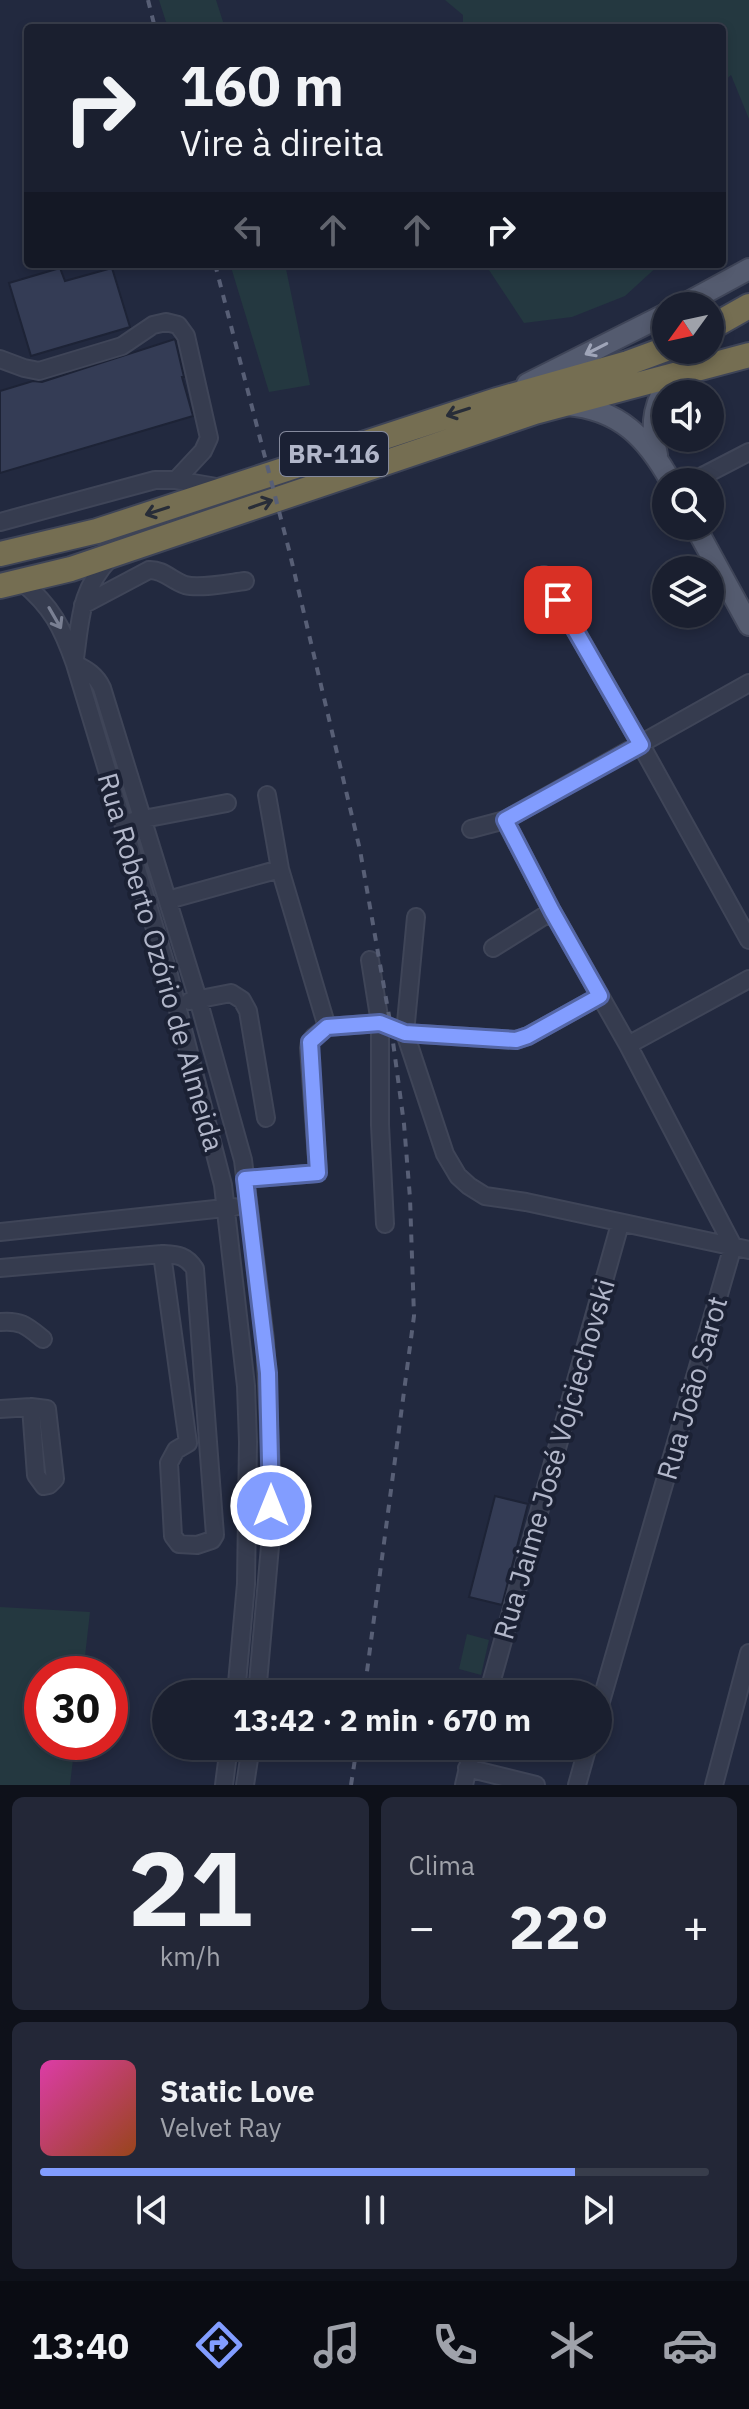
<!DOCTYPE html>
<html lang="pt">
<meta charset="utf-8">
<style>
:root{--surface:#1a1f2f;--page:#232737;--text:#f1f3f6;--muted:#9fa2aa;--line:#383d4b;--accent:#829dff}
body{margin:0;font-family:"IBM Plex Sans",sans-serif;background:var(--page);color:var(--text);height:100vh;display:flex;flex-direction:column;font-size:30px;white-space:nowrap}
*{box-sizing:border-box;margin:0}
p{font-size:26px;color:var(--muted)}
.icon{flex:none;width:44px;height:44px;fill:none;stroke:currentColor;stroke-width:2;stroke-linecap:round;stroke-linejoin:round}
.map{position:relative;height:1785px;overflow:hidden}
.details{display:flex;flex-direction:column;gap:12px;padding:12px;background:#0e111a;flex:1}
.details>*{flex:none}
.banner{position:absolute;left:24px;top:24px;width:702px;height:244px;border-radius:8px;box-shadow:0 4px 12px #0003,0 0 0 2px var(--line);background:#1a1f2f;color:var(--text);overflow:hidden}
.needle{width:52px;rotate:237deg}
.fabs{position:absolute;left:652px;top:292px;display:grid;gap:16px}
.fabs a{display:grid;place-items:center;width:72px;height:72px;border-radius:50%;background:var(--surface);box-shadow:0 4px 12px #0003,0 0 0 2px var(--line);font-size:40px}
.speed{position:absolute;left:24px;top:1656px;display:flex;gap:16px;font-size:40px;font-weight:700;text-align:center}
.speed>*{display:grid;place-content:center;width:104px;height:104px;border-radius:50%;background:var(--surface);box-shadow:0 4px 12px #0003,0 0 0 2px var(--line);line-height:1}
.speed .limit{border:12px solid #d22;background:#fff;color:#111}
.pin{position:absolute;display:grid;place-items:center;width:68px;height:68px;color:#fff;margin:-34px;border-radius:16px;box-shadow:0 4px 12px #0006}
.me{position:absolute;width:88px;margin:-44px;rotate:0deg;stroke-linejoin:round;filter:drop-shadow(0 0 6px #0008)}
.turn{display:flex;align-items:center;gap:28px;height:168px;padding:0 24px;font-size:36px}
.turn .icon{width:104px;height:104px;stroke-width:2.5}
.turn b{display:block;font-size:56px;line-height:68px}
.lanes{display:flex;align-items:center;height:76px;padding:0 24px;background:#0003;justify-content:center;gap:40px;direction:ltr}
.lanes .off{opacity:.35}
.big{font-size:60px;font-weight:800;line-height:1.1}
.details .card{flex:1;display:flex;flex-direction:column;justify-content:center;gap:12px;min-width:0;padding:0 28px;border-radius:12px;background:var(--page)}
.details .dial{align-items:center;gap:0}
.dial b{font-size:104px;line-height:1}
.song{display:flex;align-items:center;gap:24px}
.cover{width:96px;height:96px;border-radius:12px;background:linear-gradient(135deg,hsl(320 70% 55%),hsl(20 70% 35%))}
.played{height:8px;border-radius:4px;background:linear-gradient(90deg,var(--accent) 80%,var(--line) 80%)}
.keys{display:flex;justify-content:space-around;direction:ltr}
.heat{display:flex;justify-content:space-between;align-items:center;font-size:44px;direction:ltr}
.details .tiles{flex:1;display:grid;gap:12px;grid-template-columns:1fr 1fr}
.card:last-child{grid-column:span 2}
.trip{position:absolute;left:152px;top:1680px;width:460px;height:80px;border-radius:40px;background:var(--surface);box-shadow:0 4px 12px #0003,0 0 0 2px var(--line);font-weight:800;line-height:80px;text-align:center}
.menu{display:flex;height:128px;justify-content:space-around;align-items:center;background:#0a0c13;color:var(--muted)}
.menu .icon{width:56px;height:56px}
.menu .current{color:var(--accent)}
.menu b{font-size:36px;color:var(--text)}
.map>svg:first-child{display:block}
.green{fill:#243840}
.building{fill:#343c55;stroke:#1d2336;stroke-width:2}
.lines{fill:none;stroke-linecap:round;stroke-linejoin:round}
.minor-casing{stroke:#3f4558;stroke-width:20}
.major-casing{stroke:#3f4558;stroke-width:24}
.highway-casing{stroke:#3e4457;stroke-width:28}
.minor{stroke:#363c4f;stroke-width:16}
.major{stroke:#545b6f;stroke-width:20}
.highway{stroke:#756e52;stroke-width:24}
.rail{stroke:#585f76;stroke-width:4;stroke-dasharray:8 8;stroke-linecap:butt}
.oneway{stroke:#9fa5b8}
.oneway2{stroke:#282d38}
.oneway3{stroke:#7a8093}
.route-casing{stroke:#5466a6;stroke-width:20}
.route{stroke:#829dff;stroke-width:14}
.labels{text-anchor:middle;stroke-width:8;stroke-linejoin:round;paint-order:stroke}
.shield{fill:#1b2134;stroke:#858a9d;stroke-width:2}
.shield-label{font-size:26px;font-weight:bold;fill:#b2b7ca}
.street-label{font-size:28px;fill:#b2b7ca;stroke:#1b2134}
</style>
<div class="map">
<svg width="749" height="1785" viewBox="0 0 749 1785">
<rect width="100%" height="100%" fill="#22293f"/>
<path class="green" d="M159,0H216L225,28H168Z
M445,0H749V119L731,75L722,83V28H463V15Z
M230,264H285L310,385L269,392Z
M485,264H660L625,296L572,317L524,323Z
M0,1607L90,1612L83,1674H42V1742H75L70,1785H0Z
M467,1634L489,1640L481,1675L459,1669Z"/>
<path class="building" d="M60,268L65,281L112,268L130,327L31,356L9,283Z
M175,339L184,377H182L193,416L0,473V391L33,381L42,382Z
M495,1496L528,1504L502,1605L469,1597Z"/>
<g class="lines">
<g class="minor-casing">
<path id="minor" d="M0,359L24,368L39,371L122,346L153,325L166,322L178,325L186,336L209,438L203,451L176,480
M691,482L749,452
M0,522L155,480H176L222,488
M544,575L641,745L749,940
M22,582C52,607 62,627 75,664L169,975L223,1185L246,1386L248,1442L246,1584L236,1694
M83,605L149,570C163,569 172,581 185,585C200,589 229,583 245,581
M75,658C81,616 80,591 110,558
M75,664C87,670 96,675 102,688L198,999L243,1160L265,1340L271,1469L270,1546L257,1694
M267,795L280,869L327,1027
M505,820L552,911L628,1045L733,1246L598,1712
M133,821L227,803
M471,829L505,820L749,683
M168,900L280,869
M416,917L405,1033L445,1154L458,1176L469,1186L485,1196L526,1202L749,1250
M493,948L552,911
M370,960L380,1023V1125L385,1224
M190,1001L231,993L242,1000L248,1011L266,1118
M628,1045L749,979
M245,1179L318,1173L309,1048L310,1042L314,1037L327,1027L380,1023L405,1033L516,1040L528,1036L600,996
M0,1232L234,1207
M0,1268L162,1254C178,1255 186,1255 195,1269L215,1535L212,1540L197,1545L179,1544L173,1536L169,1463L176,1450L188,1443L162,1254
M0,1322C21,1320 27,1326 43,1339
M0,1409L31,1407L47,1409L55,1479L49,1485L44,1486L36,1475L31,1407
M488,1694L620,1224
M467,1768L536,1785
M224,1785L229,1746
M245,1785L251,1746
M464,1785L473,1746
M577,1785L588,1746
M714,1785L749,1653"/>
</g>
<g class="major-casing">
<path id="major" d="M681,306L749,269
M527,384L666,314
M567,405C619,409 647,438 671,482
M657,455C650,424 653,399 675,375
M695,526L749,625"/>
</g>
<g class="highway-casing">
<path id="highway" d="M710,328L749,306
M0,554L97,531L497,400L628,363L666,349
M0,586L71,569L535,412L749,355"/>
</g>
<use href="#minor" class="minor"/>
<use href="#major" class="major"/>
<use href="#highway" class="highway"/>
<path class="rail" d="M148,0L155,28
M215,264L289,550L360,850L391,1027L404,1124L410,1198L414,1316L364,1694
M351,1785L357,1746"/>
</g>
<defs><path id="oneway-shaft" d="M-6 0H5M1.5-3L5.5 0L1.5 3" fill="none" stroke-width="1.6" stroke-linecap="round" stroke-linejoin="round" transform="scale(2)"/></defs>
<use class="oneway" href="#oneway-shaft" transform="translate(596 349) rotate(153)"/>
<g class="oneway2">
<use href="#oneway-shaft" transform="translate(458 412) rotate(162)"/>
<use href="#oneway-shaft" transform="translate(261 504) rotate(-19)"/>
<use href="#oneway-shaft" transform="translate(157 511) rotate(162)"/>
</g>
<use class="oneway3" href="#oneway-shaft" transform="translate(55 618) rotate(60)"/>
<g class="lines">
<g class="route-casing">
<path id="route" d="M271,1506L268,1373L245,1179L318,1173L310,1042L327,1027L380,1023L405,1033L516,1040L528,1036L600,996L552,911L505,820L641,745L558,600"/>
</g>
<use href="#route" class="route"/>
</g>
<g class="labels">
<rect class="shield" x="280" y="432" width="108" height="44" rx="6"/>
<g class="shield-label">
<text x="334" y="463">BR-116</text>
</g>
<g class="street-label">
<text transform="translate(161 962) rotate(74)" y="10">Rua Roberto Ozório de Almeida</text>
<text transform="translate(692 1388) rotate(-74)" y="10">Rua João Sarot</text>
<text transform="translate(554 1459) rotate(-74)" y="10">Rua Jaime José Vojciechovski</text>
</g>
</g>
</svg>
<div class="fabs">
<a><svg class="needle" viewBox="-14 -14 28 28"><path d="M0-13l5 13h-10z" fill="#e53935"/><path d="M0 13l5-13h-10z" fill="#9fa2aa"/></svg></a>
<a><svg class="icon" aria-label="sound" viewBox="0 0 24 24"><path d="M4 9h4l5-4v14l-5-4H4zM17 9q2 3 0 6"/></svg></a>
<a><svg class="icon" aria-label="search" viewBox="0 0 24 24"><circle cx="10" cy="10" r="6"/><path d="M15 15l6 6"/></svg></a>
<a><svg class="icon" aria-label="layers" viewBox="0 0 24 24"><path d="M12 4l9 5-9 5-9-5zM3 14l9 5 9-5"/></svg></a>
</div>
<div class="speed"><div class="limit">30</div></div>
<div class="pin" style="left:558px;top:600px;background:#d93025"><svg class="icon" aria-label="arrive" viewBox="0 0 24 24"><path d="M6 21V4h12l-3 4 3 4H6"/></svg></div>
<svg class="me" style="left:271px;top:1506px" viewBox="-20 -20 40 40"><circle r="17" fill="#829dff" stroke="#fff" stroke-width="3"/><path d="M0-11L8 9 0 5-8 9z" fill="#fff"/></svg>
<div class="trip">13:42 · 2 min · 670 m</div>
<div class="banner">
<div class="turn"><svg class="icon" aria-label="right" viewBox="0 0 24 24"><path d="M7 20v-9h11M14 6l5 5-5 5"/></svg><div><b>160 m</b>Vire à direita</div></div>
<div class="lanes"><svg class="icon off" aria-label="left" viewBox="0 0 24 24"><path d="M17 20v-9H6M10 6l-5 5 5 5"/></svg><svg class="icon off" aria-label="ahead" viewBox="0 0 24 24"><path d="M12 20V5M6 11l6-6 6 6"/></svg><svg class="icon off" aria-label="ahead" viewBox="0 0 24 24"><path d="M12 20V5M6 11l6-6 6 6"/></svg><svg class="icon" aria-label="right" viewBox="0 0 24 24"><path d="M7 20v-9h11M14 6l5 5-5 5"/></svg></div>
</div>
</div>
<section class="details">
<div class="tiles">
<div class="card dial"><b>21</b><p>km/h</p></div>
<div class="card"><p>Clima</p>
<div class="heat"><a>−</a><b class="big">22°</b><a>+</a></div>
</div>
<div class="card">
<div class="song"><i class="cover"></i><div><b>Static Love</b><p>Velvet Ray</p></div></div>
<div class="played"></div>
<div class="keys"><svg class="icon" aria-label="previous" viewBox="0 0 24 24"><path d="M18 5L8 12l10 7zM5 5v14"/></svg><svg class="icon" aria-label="pause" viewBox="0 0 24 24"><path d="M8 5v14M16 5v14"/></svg><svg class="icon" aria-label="next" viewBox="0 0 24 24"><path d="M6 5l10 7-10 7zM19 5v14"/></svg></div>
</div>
</div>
</section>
<nav class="menu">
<b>13:40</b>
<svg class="icon current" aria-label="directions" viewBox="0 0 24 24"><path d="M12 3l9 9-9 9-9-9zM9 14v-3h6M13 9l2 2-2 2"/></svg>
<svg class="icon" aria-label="music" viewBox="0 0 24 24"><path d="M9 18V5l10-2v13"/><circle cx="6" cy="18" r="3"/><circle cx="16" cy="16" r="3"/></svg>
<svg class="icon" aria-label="phone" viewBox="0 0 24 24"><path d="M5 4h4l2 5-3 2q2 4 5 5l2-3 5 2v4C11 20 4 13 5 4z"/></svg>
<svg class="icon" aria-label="climate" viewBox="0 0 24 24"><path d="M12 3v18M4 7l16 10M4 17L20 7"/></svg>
<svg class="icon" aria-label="car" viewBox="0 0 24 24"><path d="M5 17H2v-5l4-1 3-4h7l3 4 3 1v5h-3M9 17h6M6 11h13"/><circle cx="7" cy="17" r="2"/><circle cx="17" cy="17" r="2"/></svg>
</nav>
